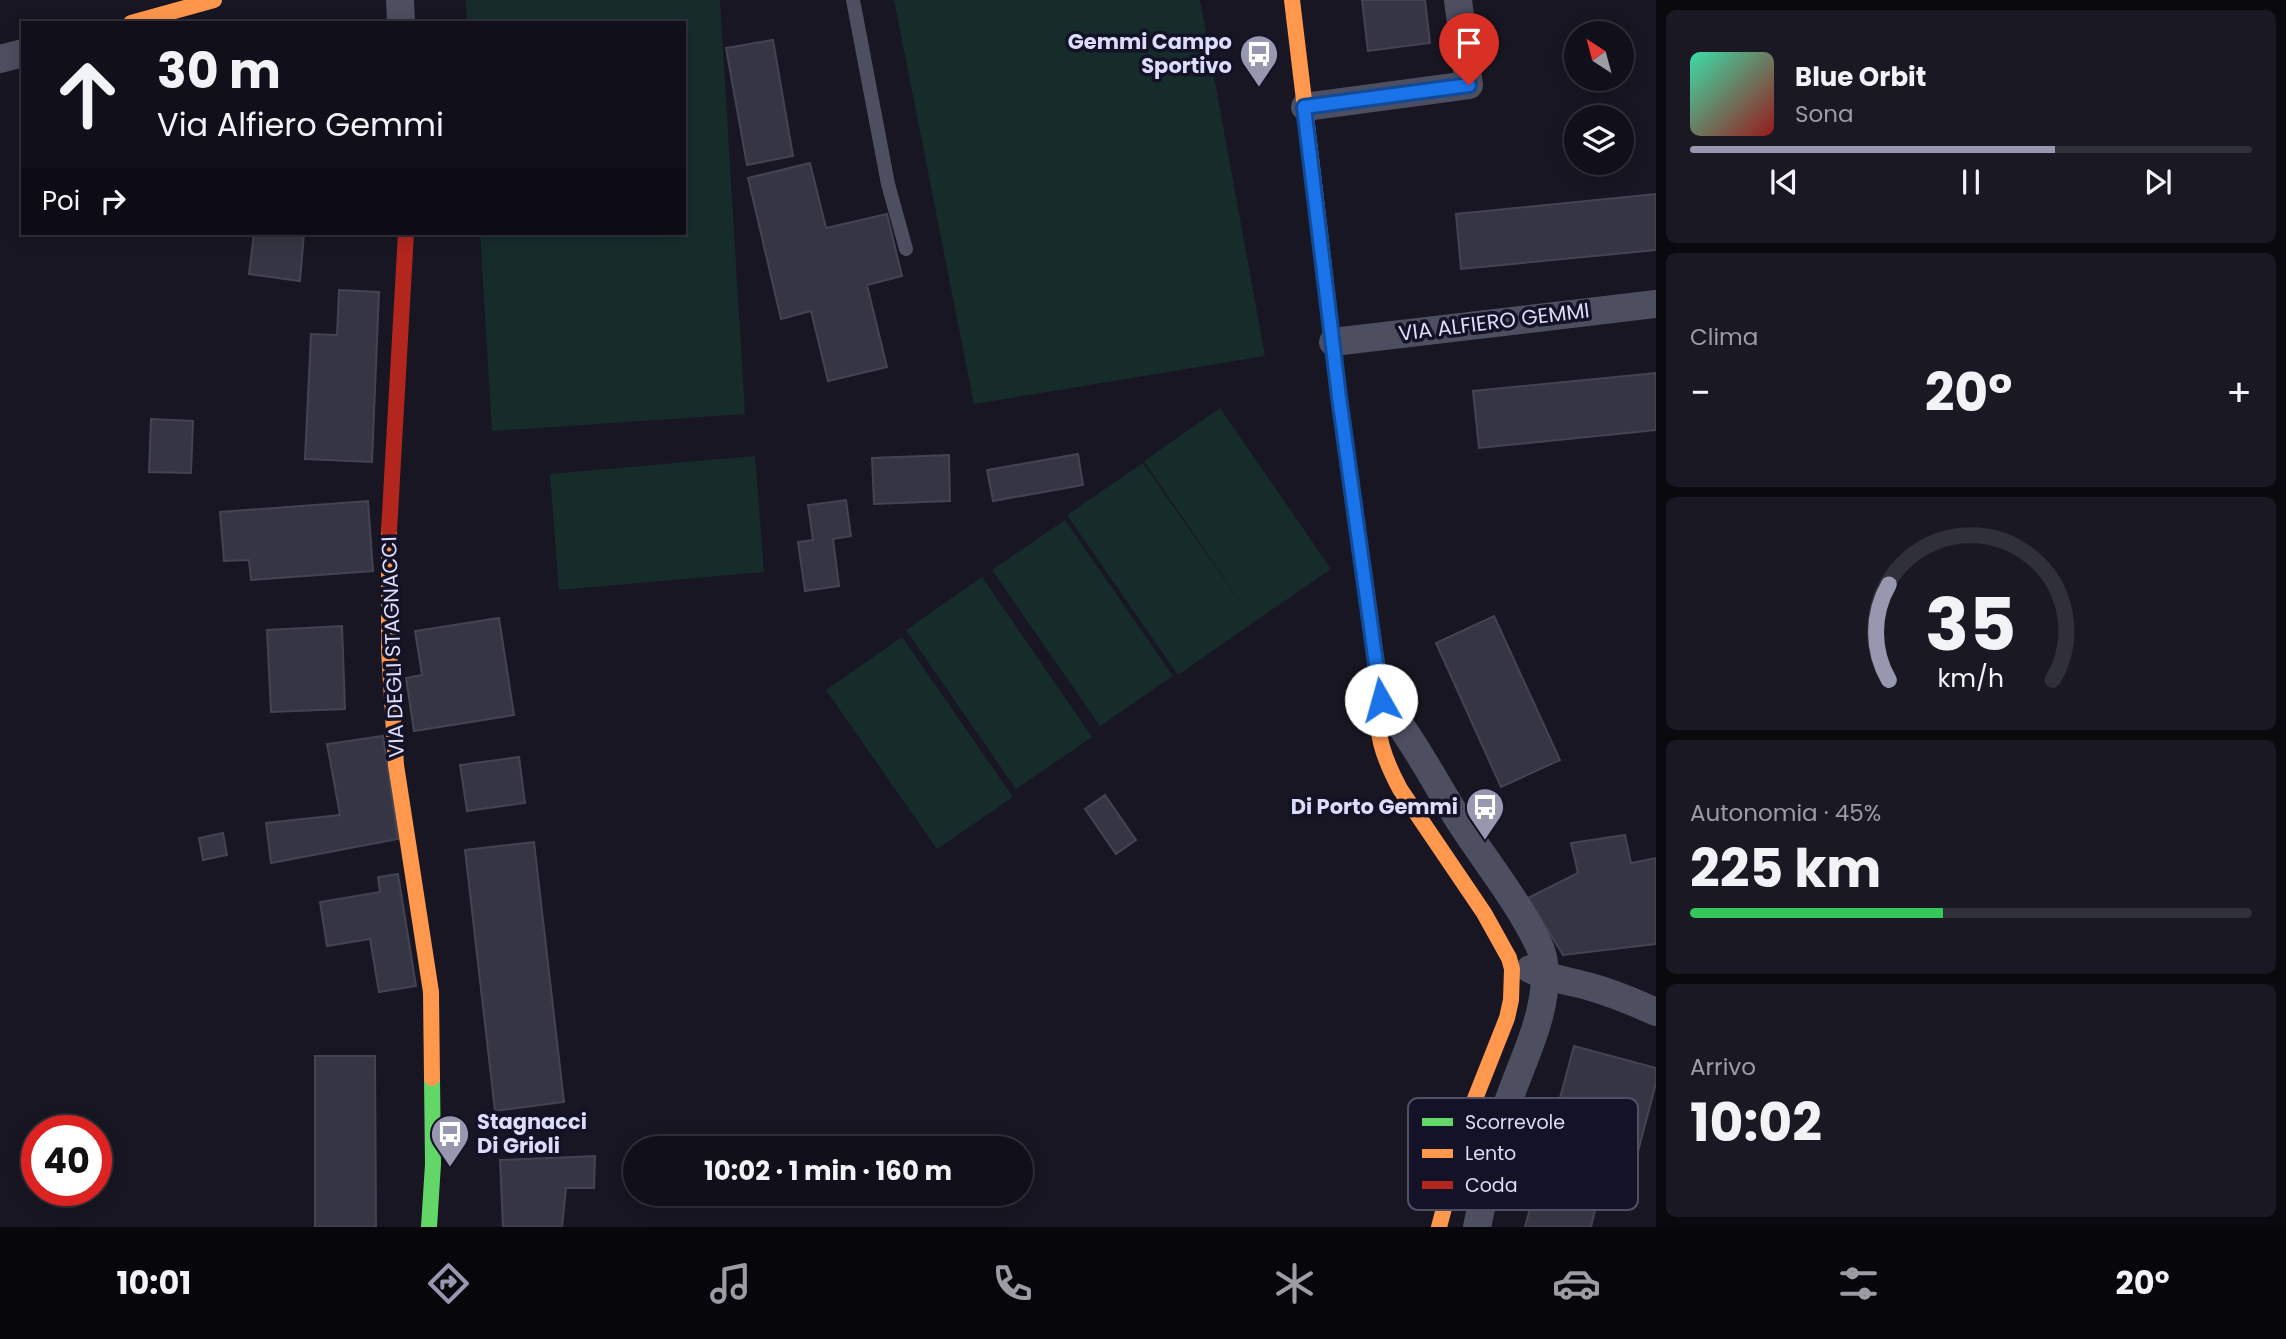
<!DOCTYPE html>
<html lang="it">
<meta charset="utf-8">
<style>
:root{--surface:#11101a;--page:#1a1923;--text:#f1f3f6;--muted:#9c9da2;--line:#303039;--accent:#9797af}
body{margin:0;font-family:Poppins,sans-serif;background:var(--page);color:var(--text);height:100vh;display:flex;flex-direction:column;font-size:26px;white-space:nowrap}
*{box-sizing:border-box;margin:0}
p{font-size:23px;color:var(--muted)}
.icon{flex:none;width:38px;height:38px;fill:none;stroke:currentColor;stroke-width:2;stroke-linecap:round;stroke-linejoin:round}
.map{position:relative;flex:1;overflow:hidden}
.details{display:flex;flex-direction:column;gap:10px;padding:10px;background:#09090e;width:630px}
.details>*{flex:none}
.banner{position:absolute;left:21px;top:21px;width:665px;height:214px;border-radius:0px;box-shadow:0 4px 18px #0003,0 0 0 2px var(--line);background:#11101a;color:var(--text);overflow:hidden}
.needle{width:46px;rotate:324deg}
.tools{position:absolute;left:1564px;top:21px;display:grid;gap:14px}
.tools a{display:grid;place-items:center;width:70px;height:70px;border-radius:50%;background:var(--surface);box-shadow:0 4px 18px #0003,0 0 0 2px var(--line);font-size:35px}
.speed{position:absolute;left:21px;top:1115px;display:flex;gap:14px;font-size:35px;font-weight:700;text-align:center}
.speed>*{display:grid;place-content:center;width:91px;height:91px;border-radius:50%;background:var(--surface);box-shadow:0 4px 18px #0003,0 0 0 2px var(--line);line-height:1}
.speed .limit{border:10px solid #d22;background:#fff;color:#111}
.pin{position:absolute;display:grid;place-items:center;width:60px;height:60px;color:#fff;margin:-72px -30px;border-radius:50% 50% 50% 0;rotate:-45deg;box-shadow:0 0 7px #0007}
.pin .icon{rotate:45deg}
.me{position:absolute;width:77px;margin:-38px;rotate:353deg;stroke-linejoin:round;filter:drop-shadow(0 0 5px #0008)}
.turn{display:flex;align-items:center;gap:24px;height:147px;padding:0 21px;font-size:32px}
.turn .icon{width:91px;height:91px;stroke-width:2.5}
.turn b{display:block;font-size:49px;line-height:60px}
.then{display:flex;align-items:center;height:66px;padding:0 21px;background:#0003;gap:14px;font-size:26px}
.big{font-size:52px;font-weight:700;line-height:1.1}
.details .card{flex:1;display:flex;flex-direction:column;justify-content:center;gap:10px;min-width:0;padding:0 24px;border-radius:10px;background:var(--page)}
.details .dial{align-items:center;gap:0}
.dial svg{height:182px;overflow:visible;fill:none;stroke:var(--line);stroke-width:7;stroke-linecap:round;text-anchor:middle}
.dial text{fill:var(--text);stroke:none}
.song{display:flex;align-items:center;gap:21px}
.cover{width:84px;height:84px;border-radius:10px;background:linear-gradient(135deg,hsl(160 70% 55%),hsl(0 70% 35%))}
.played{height:7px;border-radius:4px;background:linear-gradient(90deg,var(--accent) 65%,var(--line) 65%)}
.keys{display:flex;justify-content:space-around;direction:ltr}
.heat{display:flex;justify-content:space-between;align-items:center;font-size:38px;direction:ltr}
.charge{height:10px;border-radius:5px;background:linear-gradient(90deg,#34c759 45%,var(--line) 0)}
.trip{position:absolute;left:623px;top:1136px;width:410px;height:70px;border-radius:35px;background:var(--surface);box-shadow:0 4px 18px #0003,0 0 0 2px var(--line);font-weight:700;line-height:70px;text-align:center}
.tabs{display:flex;height:112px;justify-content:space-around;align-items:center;background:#07060a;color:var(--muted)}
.tabs .icon{width:49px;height:49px}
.tabs .current{color:var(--accent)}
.tabs b{font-size:32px;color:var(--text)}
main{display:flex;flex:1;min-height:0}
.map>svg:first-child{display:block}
.grass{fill:#162c2b}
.building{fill:#363543;stroke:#444354;stroke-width:2}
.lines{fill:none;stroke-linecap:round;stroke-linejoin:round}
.lane{stroke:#4d4f61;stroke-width:14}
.street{stroke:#4d4f61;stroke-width:28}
.fast{stroke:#63d668;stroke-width:16}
.slow{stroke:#ff974d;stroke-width:16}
.jam{stroke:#b3261e;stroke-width:16}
.route-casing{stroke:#114b97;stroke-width:18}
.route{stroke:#1a73e8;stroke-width:12}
.labels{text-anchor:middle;stroke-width:7;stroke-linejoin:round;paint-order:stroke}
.poi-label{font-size:21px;font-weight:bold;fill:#dcdcfb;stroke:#131226;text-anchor:end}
.street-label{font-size:21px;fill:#dcdcfb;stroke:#131226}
.key{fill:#131226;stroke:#4f4f66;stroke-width:2}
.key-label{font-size:19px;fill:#dcdcfb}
</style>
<main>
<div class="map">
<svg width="1656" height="1227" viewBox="0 0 1656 1227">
<rect width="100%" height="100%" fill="#171622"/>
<path class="grass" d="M466,0H720L745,414L492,431L480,233H684V23H467Z
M894,0H1200L1265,356L974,404Z
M1220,408L1331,569L1254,622L1144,461Z
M755,456L764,572L559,590L550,474Z
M1143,463L1254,622L1178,675L1067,515Z
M1065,520L1173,676L1100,726L992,570Z
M982,577L1092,737L1016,789L906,630Z
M902,637L1013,797L937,849L826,690Z"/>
<path class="building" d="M1362,0H1425L1430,43L1368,51Z
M773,40L793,156L747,165L726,48Z
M810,163L826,228L887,214L902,276L867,285L887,367L828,381L811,311L781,319L748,178Z
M1656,194V250L1461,269L1456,214Z
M254,233H304L300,281L249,274Z
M339,290L379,292L372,462L305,459L311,334L337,335Z
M1656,373V430L1479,448L1473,391Z
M151,419L193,421L191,473L149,472Z
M1078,454L1083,485L993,501L987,470Z
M949,455L950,501L874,504L872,458Z
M846,500L851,536L833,539L839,586L805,591L798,542L813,540L808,505Z
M368,501L373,571L251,580L249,560L224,561L220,512Z
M1494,616L1560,760L1501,787L1436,643Z
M499,618L514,715L414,731L406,678L422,675L415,631Z
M342,626L345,709L271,712L267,630Z
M383,736L398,839L271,863L266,823L340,815L327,744Z
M519,757L525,803L467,811L460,765Z
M1105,795L1136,840L1116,854L1085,809Z
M223,833L227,855L203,860L199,838Z
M1625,835L1631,863L1656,858V944L1563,955L1528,898L1578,873L1571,843Z
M534,842L564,1102L495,1111L465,850Z
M398,874L416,986L379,992L370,939L327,946L320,902L380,892L378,877Z
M1574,1046L1656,1068V1083L1624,1205L1598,1198L1591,1227H1525Z
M315,1056H375L376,1227H315Z
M595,1156L594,1188H566L562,1227H503L500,1160Z"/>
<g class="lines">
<path class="lane" d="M853,0L888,184L906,249"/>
<path class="street" d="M400,0L401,23
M0,59L23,53
M1305,107L1469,85L1458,0
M1333,342L1656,304
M1381,700C1413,738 1435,783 1462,825C1487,863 1516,899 1537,941C1543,952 1545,964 1545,977C1544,1023 1520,1065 1506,1108C1492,1147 1486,1187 1477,1227
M1530,969C1551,980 1572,981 1594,988C1615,994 1636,1003 1656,1012"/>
<path class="fast" d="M429,1227L433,1164L432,1078"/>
<path class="slow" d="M1292,0L1324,267
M131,23L214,0
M389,531V650L396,765L431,992L432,1078
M1379,678C1382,695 1378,712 1379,730C1380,749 1391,772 1400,789L1484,913L1509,958L1512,969L1511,1000L1507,1018L1469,1114L1439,1227"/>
<path class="jam" d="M1324,267L1339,397L1379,678
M389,531L406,233"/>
</g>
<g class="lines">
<g class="route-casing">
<path id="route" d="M1381,700L1339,397L1304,107L1469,85"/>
</g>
<use href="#route" class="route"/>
</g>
<defs>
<g id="bus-pin" transform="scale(2.0125)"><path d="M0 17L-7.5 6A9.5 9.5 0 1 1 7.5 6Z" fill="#9797af" stroke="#131226"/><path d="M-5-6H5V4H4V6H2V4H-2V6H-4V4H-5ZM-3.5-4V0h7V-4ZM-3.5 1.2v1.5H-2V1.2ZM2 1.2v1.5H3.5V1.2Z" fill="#fff"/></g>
</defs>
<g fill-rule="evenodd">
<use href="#bus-pin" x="1259" y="54"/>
<use href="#bus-pin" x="1485" y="807"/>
<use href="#bus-pin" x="450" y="1134"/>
</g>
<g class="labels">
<g class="poi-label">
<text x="1232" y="49">Gemmi Campo<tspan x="1232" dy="24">Sportivo</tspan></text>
<text x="1458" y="814">Di Porto Gemmi</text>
<text x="477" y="1129" text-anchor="start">Stagnacci<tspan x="477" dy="24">Di Grioli</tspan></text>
</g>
<g class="street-label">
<text transform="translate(1494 322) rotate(-7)" y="7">VIA ALFIERO GEMMI</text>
<text transform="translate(393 647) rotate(-92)" y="7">VIA DEGLI STAGNACCI</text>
</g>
</g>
<rect x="1408" y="1098" width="230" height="112" rx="10" class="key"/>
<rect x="1422" y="1118" width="31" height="8" fill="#63d668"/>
<rect x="1422" y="1149" width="31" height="9" fill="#ff974d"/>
<rect x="1422" y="1181" width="31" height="8" fill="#b3261e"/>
<g class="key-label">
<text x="1465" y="1129">Scorrevole</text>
<text x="1465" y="1160">Lento</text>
<text x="1465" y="1192">Coda</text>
</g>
</svg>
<div class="tools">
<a><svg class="needle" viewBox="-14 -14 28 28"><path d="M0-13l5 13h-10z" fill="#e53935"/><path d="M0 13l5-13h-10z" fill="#9c9da2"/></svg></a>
<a><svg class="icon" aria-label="layers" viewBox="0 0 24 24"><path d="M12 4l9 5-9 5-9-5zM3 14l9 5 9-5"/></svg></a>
</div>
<div class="speed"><div class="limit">40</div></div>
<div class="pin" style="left:1469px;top:85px;background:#d93025"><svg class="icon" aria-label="arrive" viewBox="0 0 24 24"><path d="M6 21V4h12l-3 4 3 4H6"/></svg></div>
<svg class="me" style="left:1381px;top:700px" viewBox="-20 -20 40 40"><circle r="19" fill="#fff"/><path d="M0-13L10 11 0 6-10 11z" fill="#1a73e8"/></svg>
<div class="trip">10:02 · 1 min · 160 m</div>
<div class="banner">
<div class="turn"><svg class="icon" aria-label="ahead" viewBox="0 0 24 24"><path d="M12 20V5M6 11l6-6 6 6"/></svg><div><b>30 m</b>Via Alfiero Gemmi</div></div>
<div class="then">Poi<svg class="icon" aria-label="right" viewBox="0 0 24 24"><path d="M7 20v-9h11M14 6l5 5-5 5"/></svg></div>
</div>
</div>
<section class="details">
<div class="card">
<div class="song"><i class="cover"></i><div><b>Blue Orbit</b><p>Sona</p></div></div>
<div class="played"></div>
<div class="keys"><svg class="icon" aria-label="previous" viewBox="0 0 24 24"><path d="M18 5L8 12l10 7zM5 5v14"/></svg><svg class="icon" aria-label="pause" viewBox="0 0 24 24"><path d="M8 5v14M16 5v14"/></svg><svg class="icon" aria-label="next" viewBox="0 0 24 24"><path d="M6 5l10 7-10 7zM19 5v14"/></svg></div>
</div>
<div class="card"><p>Clima</p>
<div class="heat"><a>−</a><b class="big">20°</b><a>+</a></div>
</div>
<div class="card dial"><svg viewBox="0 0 100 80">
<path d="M14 69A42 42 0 1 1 86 69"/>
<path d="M14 69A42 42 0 0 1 14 27" stroke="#9797af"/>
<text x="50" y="56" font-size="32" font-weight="700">35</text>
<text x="50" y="72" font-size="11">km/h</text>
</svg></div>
<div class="card"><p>Autonomia · 45%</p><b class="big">225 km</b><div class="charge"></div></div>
<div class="card"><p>Arrivo</p><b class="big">10:02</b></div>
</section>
</main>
<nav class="tabs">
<b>10:01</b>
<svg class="icon current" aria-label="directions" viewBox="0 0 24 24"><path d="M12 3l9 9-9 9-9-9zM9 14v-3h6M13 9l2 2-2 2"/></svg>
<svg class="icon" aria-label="music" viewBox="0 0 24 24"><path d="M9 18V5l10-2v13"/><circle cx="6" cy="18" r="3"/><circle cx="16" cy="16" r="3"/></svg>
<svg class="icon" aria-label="phone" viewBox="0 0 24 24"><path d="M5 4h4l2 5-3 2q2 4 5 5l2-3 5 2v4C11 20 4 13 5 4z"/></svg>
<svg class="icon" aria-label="climate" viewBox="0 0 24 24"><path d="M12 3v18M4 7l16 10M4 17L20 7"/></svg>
<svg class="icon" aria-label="car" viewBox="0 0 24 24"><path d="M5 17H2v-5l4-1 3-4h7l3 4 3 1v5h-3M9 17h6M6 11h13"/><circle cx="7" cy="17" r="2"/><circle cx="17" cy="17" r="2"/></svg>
<svg class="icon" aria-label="filters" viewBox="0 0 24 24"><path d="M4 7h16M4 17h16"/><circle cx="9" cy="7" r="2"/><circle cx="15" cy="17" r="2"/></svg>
<b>20°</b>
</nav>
